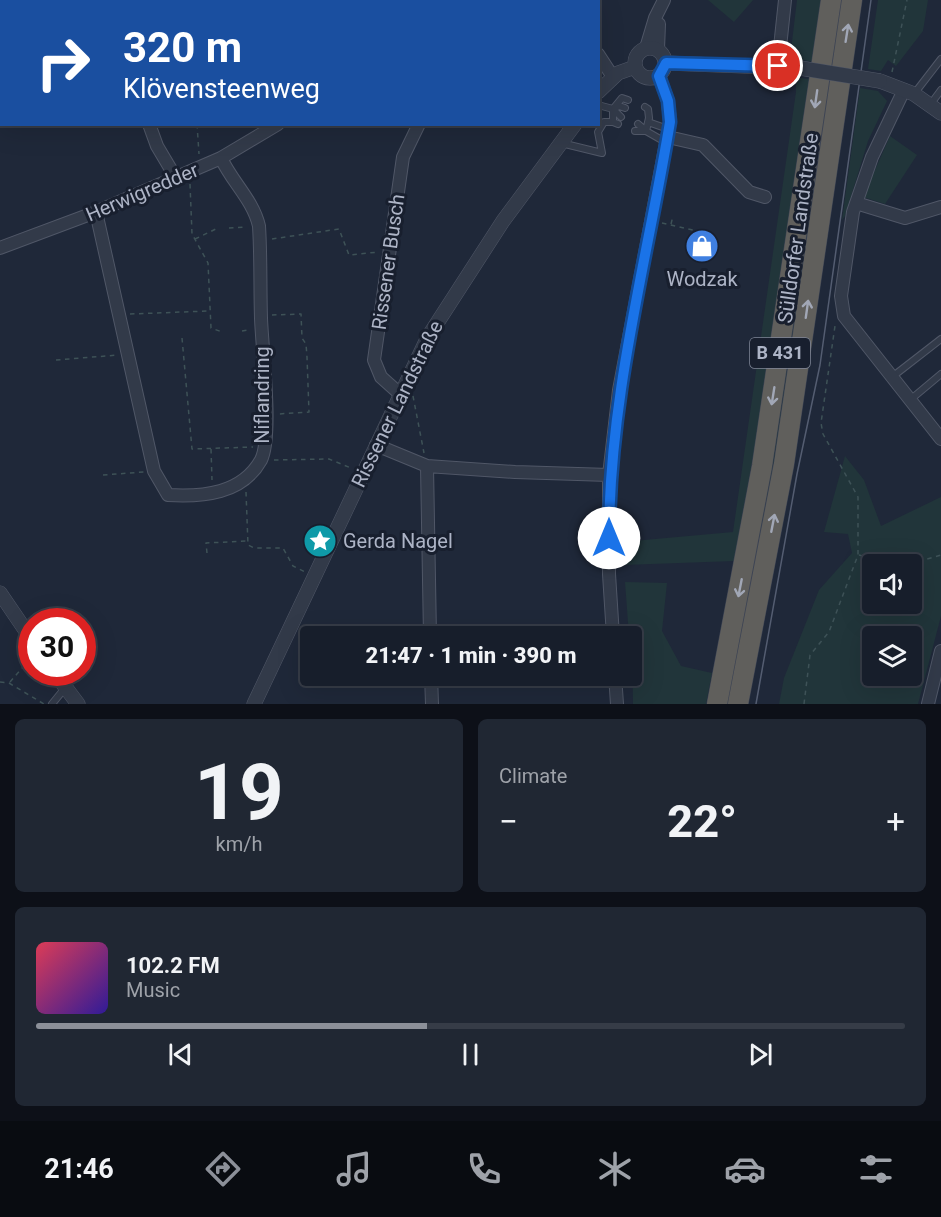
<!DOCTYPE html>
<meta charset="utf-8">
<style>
:root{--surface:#171e2b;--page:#202733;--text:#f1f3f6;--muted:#9ea2a9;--line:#363c47;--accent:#8c9099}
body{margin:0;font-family:Roboto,sans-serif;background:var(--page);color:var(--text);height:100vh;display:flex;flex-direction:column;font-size:22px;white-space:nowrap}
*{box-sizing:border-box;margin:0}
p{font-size:20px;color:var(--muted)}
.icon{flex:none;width:33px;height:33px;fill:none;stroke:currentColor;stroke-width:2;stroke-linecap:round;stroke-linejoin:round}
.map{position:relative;height:704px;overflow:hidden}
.side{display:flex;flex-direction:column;gap:15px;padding:15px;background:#0d1018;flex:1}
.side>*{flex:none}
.hud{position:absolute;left:0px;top:0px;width:600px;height:126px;box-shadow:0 6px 24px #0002,0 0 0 2px var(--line);background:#1a4fa0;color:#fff;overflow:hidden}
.tools{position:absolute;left:862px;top:554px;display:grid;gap:12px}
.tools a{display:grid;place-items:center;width:60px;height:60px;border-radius:6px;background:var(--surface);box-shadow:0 6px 24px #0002,0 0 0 2px var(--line);font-size:30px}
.speed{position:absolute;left:18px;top:608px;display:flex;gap:12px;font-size:30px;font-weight:700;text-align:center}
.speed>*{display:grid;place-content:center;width:78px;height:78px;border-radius:50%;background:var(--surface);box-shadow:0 6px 24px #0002,0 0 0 2px var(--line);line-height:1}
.speed .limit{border:9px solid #d22;background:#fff;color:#111}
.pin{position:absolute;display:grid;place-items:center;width:51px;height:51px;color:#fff;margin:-26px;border:3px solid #fff;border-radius:50%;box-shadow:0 2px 6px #0007}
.me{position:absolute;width:66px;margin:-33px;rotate:0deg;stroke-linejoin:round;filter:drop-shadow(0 0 4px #0008)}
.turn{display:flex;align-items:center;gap:21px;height:126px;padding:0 24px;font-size:27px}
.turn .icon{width:78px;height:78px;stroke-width:2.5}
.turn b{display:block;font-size:42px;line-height:51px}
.big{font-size:45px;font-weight:800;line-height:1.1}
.side .card{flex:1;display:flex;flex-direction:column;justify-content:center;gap:9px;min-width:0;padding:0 21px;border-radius:9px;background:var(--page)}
.side .dial{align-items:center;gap:0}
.dial b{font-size:78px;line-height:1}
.song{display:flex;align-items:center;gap:18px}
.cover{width:72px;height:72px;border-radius:9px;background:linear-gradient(135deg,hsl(350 70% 55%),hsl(250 70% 35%))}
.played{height:6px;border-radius:3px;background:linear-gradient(90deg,var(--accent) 45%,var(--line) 45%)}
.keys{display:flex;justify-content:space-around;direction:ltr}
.heat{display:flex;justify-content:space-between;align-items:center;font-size:33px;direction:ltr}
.side .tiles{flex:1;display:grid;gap:15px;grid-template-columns:1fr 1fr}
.card:last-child{grid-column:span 2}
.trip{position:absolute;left:300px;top:626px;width:342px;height:60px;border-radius:6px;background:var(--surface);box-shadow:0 6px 24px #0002,0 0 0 2px var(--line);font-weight:800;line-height:60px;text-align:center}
.tabs{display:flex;height:96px;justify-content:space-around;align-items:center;background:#090c11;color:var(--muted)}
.tabs .icon{width:42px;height:42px}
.tabs .active{color:var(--accent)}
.tabs b{font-size:27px;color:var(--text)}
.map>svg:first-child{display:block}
.green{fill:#21353a;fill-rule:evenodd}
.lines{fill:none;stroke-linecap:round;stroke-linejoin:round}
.service-casing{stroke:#505767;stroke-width:8}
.minor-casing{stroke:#505767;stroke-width:14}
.tertiary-casing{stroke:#505767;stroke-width:15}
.trunk-casing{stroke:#3d4454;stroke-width:21}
.path{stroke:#3e5257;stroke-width:1.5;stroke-dasharray:4.5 4.5;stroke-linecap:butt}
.service{stroke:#323a49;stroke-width:6}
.minor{stroke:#323a49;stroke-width:12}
.tertiary{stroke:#323a49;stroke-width:14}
.trunk{stroke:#605f5c;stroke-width:20}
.tram{stroke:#545d71;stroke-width:1.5}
.tertiary-bridge-casing{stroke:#505767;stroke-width:15;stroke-linecap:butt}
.tertiary-bridge{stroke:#323a49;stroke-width:14}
.oneway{stroke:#a1a7b6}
.route-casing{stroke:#114b97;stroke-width:15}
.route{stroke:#1a73e8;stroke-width:10}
.labels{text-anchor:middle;stroke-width:6;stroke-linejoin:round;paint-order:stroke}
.shield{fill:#181f2e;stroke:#808798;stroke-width:1.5}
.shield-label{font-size:18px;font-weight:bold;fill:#adb4c6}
.street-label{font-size:20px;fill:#adb4c6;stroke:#181f2e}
.poi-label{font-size:20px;fill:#adb4c6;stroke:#181f2e}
</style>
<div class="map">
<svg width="941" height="704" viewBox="0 0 941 704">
<rect width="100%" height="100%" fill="#1f2839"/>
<path class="green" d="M708,0H753L734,22Z
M797,0H823L814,62L799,59L791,50Z
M878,0H928L923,31L896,66L888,60L881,71L868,69Z
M788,76L814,80L766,388L734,561L624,565L622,542L733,532L796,92V83Z
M826,82L832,83L775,471L731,704H725Z
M860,88L878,91L887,101L868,141L845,216L842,220Z
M890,136L917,155L885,204L863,197Z
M845,456L864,480L881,526L941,497V616L918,704H779L784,678L819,590L852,553L848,534L824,532ZM873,564H912V603H873ZM873,636H912V675H873Z
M625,582L667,583L662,631L681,666L712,673L706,704H633L632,636H629Z"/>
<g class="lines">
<g class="service-casing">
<path id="service" d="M914,94L941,59
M598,105L613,109L619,106L625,108
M930,105L941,90
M645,107L648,109L649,118L646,131
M613,109L621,117
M648,122L668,129
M618,124L613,122V109L622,98L628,100
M638,124L646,131L667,143
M635,131H646
M561,143L602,153L598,132L604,122H613
M892,377L941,339
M910,400L941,374
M52,704L65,688"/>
</g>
<g class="minor-casing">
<path id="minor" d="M540,0L541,2
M440,2L442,0
M646,48L655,18L664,0
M658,49L659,24
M598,54L613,77
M778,66L785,0
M904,90L872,157L853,212L841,296L844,316L941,439
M149,124L157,146L176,178
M668,137L703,145L749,192L765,197
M856,203L905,218L941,207
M96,212L154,471L168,495C203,497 242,494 261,460C273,436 262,349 261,318C260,288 261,257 259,226C253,200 232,182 221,158
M0,248L96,212L221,158L278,124
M400,394L381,377L374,360L403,157L419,124
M376,445L427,466L515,472L609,475
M427,466L430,636
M613,636L609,574V475L619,390L670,122L668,101L659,76
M431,675L432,704
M615,675L617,704
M928,704L941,651"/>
</g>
<g class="tertiary-casing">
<path id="tertiary" d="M635 63a15 15 0 1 1 30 0a15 15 0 1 1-30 0Z
M666,63L800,68
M880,81L914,94L941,113
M598,92L618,73L635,67
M0,593L32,640
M54,672L78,704
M254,704L428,337L503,221L575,124"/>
</g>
<g class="trunk-casing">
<path id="trunk" d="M717,704L762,466L831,0
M738,704L784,464L852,0"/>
</g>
<path class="path" d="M892,72L907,0
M197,124L199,154
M190,184L192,234L208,263L211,328L222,332
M662,223L701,232L702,228
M671,224L673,216
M229,228L246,227
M195,239L218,228
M272,239L339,229L349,255L379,252
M130,314L209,311
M272,315L301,314L302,338L306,344L307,357L309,412L278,414
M242,331L249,330
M182,338L192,449L253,447
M56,360L118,355
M413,396L424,453
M211,449L212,480
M274,460L329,459L351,468
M103,475L144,472
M246,492L248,545L254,548H283L293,566L305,572
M207,553L206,543L246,541
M859,555L888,564
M910,564L941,555
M0,682L9,683L44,704
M10,682L23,667
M804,704L810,655L829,632L858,555V497L823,434L821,423L835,326"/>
<use href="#service" class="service"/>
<use href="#minor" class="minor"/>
<use href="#tertiary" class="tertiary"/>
<use href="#trunk" class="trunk"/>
<path class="tram" d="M756,704L797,474L820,365L871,0"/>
<g class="tertiary-bridge-casing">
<path id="tertiary-bridge" d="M800,68L880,81"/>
</g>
<use href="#tertiary-bridge" class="tertiary-bridge"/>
</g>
<defs><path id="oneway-shaft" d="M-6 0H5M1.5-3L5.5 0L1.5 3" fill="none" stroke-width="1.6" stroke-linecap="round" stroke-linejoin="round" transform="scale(1.5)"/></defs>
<g class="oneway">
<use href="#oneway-shaft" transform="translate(847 33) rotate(-81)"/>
<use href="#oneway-shaft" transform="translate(816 99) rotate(98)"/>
<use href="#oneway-shaft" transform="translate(807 309) rotate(-82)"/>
<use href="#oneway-shaft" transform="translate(773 396) rotate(99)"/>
<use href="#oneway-shaft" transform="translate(773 523) rotate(-79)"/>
<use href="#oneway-shaft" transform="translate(740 588) rotate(101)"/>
</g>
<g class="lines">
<g class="route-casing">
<path id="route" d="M609,538C609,397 647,261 670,122L668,101L659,76L666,63L778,66"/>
</g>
<use href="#route" class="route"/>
</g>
<defs>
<g id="shop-disc" transform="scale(1.725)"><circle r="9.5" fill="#3f7fe0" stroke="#181f2e"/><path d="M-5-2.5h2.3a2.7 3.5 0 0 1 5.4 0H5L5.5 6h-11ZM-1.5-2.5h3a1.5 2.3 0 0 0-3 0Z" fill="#fff"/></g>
<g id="sight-disc" transform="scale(1.725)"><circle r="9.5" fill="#0f9aa8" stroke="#181f2e"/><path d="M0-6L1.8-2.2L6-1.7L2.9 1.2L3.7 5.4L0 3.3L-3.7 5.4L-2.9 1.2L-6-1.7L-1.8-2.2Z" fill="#fff"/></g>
</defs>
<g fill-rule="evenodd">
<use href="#shop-disc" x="702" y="246"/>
<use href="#sight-disc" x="320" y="541"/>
</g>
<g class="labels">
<rect class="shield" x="750" y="338" width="60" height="30" rx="4.5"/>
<g class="shield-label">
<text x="780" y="359">B 431</text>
</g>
<g class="street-label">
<text transform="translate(142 192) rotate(-23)" y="7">Herwigredder</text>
<text transform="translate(798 228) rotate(-82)" y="7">Sülldorfer Landstraße</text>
<text transform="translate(388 262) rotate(-82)" y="7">Rissener Busch</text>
<text transform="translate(262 395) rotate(-90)" y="7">Niflandring</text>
<text transform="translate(397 404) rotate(-64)" y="7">Rissener Landstraße</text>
</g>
<g class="poi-label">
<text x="702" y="286">Wodzak</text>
<text x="343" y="548" text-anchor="start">Gerda Nagel</text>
</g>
</g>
</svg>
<div class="tools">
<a><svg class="icon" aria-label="sound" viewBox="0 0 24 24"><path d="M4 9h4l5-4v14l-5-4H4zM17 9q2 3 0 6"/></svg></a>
<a><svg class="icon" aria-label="layers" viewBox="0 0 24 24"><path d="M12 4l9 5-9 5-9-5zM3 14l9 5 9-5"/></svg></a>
</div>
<div class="speed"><div class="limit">30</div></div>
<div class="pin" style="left:778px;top:66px;background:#d93025"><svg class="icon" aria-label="arrive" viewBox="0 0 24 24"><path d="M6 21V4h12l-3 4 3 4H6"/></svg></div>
<svg class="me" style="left:609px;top:538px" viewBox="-20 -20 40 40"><circle r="19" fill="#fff"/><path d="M0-13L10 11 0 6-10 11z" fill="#1a73e8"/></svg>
<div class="trip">21:47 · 1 min · 390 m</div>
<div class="hud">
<div class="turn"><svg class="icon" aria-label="right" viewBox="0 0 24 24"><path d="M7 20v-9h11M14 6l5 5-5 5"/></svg><div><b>320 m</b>Klövensteenweg</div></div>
</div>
</div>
<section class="side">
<div class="tiles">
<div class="card dial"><b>19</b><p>km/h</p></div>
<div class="card"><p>Climate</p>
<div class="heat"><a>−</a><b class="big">22°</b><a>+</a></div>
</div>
<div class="card">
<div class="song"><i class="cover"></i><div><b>102.2 FM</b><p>Music</p></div></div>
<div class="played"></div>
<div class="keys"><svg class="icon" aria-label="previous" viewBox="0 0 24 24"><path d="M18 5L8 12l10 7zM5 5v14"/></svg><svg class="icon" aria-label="pause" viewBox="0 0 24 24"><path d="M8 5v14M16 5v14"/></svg><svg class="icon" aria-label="next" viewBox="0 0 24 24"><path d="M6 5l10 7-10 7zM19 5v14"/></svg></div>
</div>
</div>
</section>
<nav class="tabs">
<b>21:46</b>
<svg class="icon active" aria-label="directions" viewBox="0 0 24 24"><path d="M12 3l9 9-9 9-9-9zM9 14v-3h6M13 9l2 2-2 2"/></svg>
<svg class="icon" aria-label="music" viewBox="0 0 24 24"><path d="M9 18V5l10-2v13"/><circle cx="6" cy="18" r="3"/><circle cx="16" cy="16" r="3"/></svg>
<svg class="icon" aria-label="phone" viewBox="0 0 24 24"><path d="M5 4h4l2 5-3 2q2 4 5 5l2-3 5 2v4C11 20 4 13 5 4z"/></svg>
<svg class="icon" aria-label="climate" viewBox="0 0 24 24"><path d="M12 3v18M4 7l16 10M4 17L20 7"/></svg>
<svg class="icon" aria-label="car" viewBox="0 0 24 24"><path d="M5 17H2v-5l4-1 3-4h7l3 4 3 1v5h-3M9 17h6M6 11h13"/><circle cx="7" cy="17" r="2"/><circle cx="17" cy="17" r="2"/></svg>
<svg class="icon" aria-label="filters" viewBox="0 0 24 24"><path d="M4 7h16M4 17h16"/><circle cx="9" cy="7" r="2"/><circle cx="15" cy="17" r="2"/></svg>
</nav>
